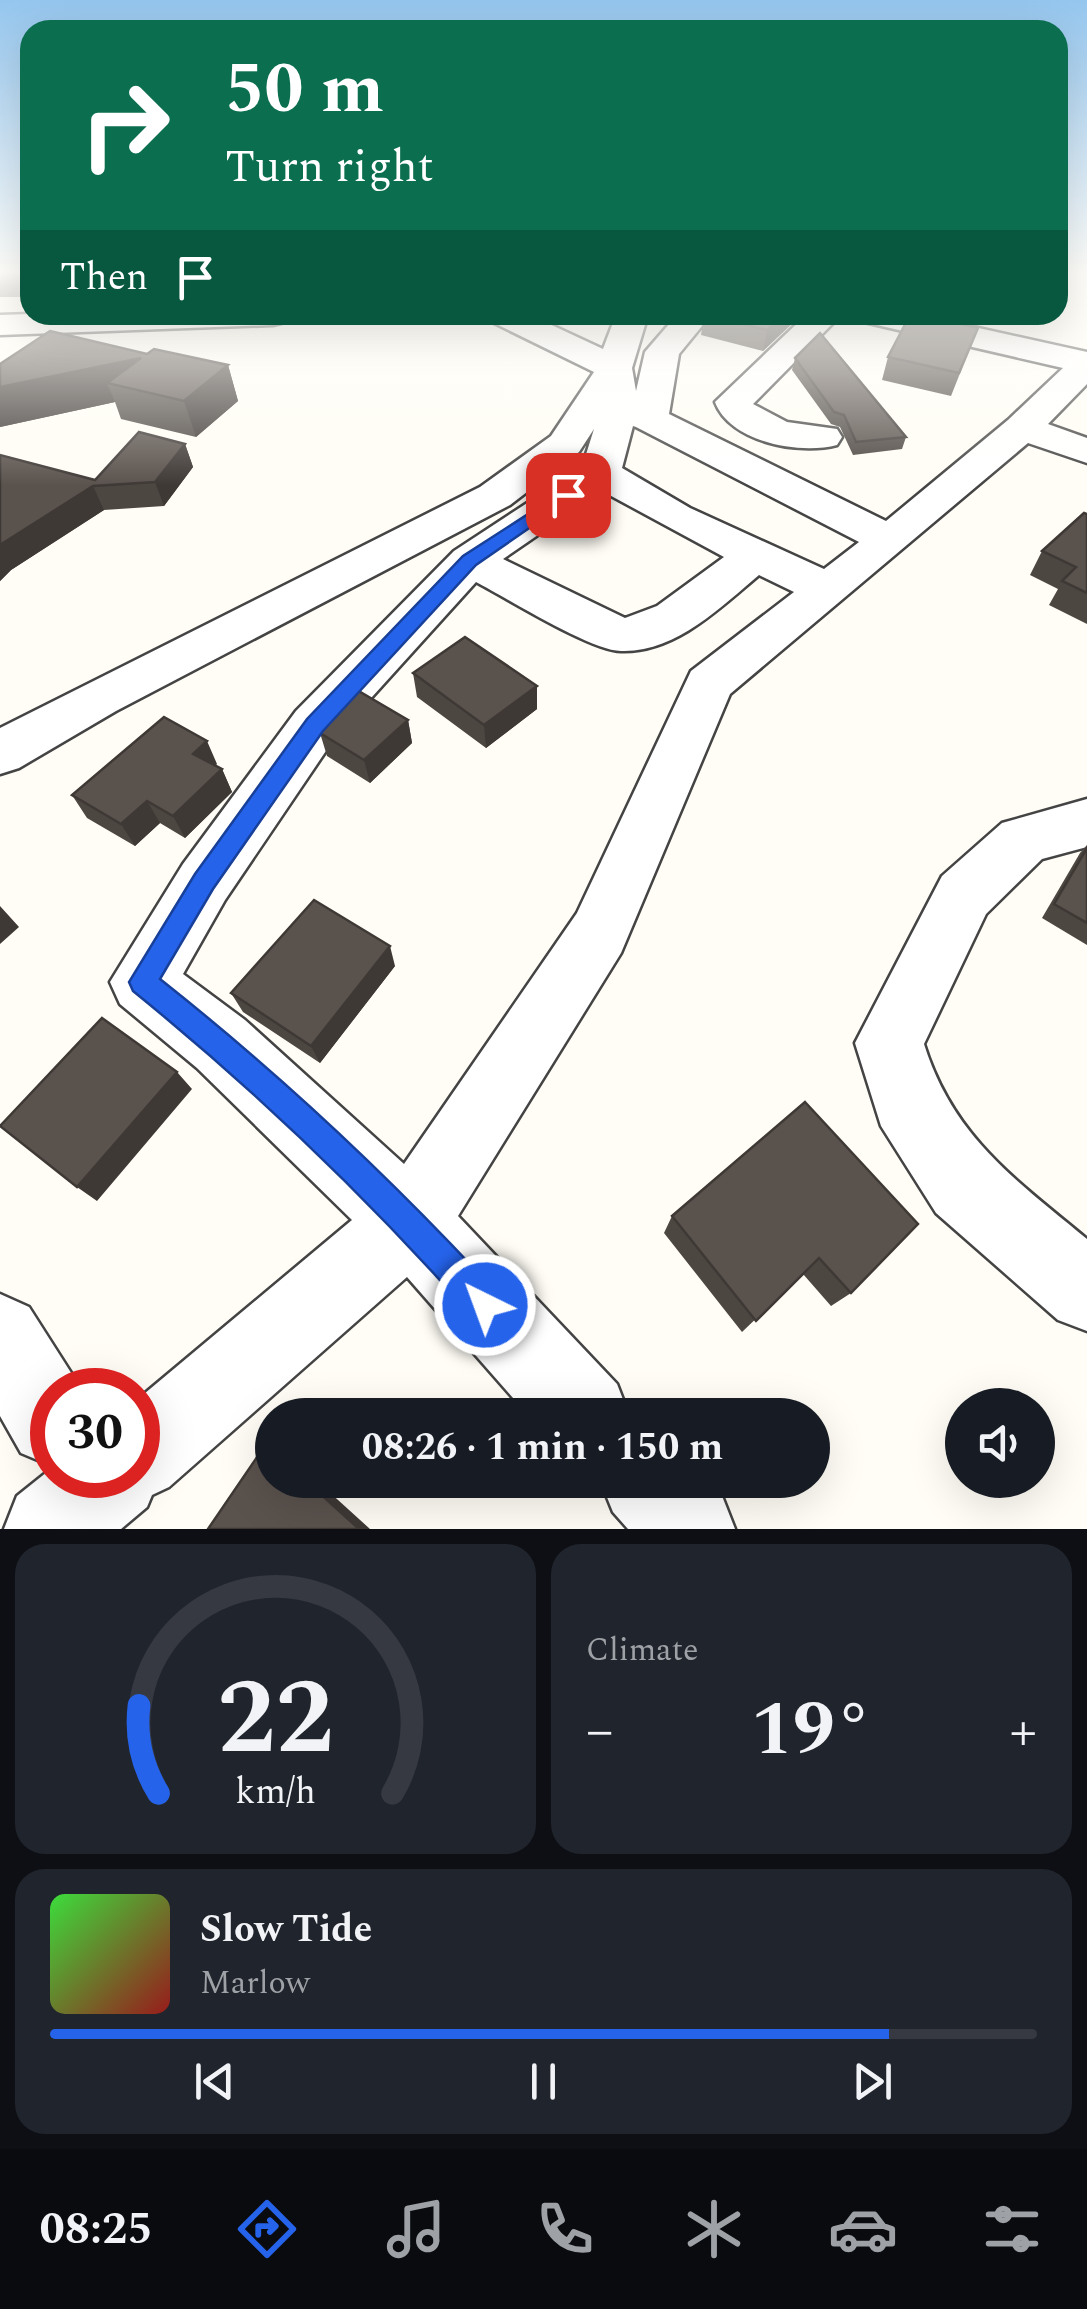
<!DOCTYPE html>
<meta charset="utf-8">
<style>
:root{--surface:#171b24;--page:#20242c;--text:#f1f3f6;--muted:#9ea1a6;--line:#363941;--accent:#2563eb}
body{margin:0;font-family:Spectral,serif;background:var(--page);color:var(--text);height:100vh;display:flex;flex-direction:column;font-size:38px;white-space:nowrap}
*{box-sizing:border-box;margin:0}
p{font-size:32px;color:var(--muted)}
.icon{flex:none;width:55px;height:55px;fill:none;stroke:currentColor;stroke-width:2;stroke-linecap:round;stroke-linejoin:round}
.map{position:relative;height:1529px;overflow:hidden}
.sheet{display:flex;flex-direction:column;gap:15px;padding:15px;background:#0d0f14;flex:1}
.sheet>*{flex:none}
.hud{position:absolute;left:20px;top:20px;width:1048px;height:305px;border-radius:30px;box-shadow:0 10px 40px #0002;background:#0b6e4f;color:#fff;overflow:hidden}
.controls{position:absolute;left:945px;top:1388px;display:grid;gap:20px}
.controls a{display:grid;place-items:center;width:110px;height:110px;border-radius:50%;background:var(--surface);box-shadow:0 10px 40px #0002;font-size:50px}
.speed{position:absolute;left:30px;top:1368px;display:flex;gap:20px;font-size:50px;font-weight:700;text-align:center}
.speed>*{display:grid;place-content:center;width:130px;height:130px;border-radius:50%;background:var(--surface);box-shadow:0 10px 40px #0002;line-height:1}
.speed .limit{border:15px solid #d22;background:#fff;color:#111}
.pin{position:absolute;display:grid;place-items:center;width:85px;height:85px;color:#fff;margin:-42px;border-radius:20px;box-shadow:0 5px 15px #0006}
.me{position:absolute;width:110px;margin:-55px;rotate:318deg;stroke-linejoin:round;filter:drop-shadow(0 0 8px #0008)}
.turn{display:flex;align-items:center;gap:35px;height:210px;padding:0 40px;font-size:45px}
.turn .icon{width:130px;height:130px;stroke-width:2.5}
.turn b{display:block;font-size:70px;line-height:85px}
.then{display:flex;align-items:center;height:95px;padding:0 40px;background:#0003;gap:20px;font-size:38px}
.big{font-size:75px;font-weight:700;line-height:1.1}
.sheet .tile{flex:1;display:flex;flex-direction:column;justify-content:center;gap:15px;min-width:0;padding:0 35px;border-radius:30px;background:var(--page)}
.sheet .dial{align-items:center;gap:0}
.dial svg{height:260px;overflow:visible;fill:none;stroke:var(--line);stroke-width:7;stroke-linecap:round;text-anchor:middle}
.dial text{fill:var(--text);stroke:none}
.song{display:flex;align-items:center;gap:30px}
.cover{width:120px;height:120px;border-radius:15px;background:linear-gradient(135deg,hsl(120 70% 55%),hsl(0 70% 35%))}
.played{height:10px;border-radius:5px;background:linear-gradient(90deg,var(--accent) 85%,var(--line) 85%)}
.keys{display:flex;justify-content:space-around;direction:ltr}
.heat{display:flex;justify-content:space-between;align-items:center;font-size:55px;direction:ltr}
.sheet .tiles{flex:1;display:grid;gap:15px;grid-template-columns:1fr 1fr}
.tile:last-child{grid-column:span 2}
.trip{position:absolute;left:255px;top:1398px;width:575px;height:100px;border-radius:50px;background:var(--surface);box-shadow:0 10px 40px #0002;font-weight:700;line-height:100px;text-align:center}
.tabs{display:flex;height:160px;justify-content:space-around;align-items:center;background:#090b0e;color:var(--muted)}
.tabs .icon{width:70px;height:70px}
.tabs .active{color:var(--accent)}
.tabs b{font-size:45px;color:var(--text)}
.map>svg:first-child{display:block}
.lines{fill:none;stroke-linecap:round;stroke-linejoin:round}
.street-casing{stroke:#444;stroke-width:5}
.street{fill:#fff;fill-rule:evenodd}
.wall{fill:#4d4742}
.shaded-wall{fill:#3f3936}
.building{fill:#5a524d;stroke:#3f3936;stroke-width:2.5}
.route{fill:#2563eb;stroke:#184099;stroke-width:2.5}
</style>
<div class="map">
<svg width="1087" height="1529" viewBox="0 0 1087 1529">
<rect width="100%" height="100%" fill="#fffdf5"/>
<g class="lines">
<g class="street-casing">
<path id="street" d="M0,315L30,314L289,315L285,322L273,325L0,335Z
M488,315H530L603,349L616,315H648L632,368L636,391L645,352L677,315H711L679,354L669,414L886,521L1008,420L1063,368L864,322L860,315H920L1087,352V384L1048,424L1087,438V463L1028,443L730,694L621,953L458,1216L617,1384L629,1415H528L407,1277L169,1487L152,1495L147,1507L121,1529H4L17,1496L52,1468V1475H138V1399L352,1220L197,1068L120,1004L110,982L183,864L296,711L454,551L582,467L594,429L579,452L510,505L116,711L19,768L0,774V728L480,487L551,436L594,372L492,322ZM633,426L636,427L859,542L824,569L690,508L622,468ZM602,491L724,557L657,606L625,618L503,559ZM759,575L794,592L691,671L577,913L404,1164L245,1020L183,974L225,900L334,739L476,582C507,598 591,651 621,651C675,653 721,607 759,575Z
M806,315H841L753,404L787,422L837,429L842,437L837,445C799,455 730,442 715,402Z
M1087,799V847L1042,859L986,914L924,1044C953,1137 1016,1180 1087,1239V1331L1058,1320L936,1213L881,1126L855,1043L942,876L1002,823Z
M0,1294L29,1307L82,1390H52V1466L21,1453L0,1416Z
M600,1480H707L722,1496L735,1529H628L613,1512Z"/>
</g>
<use href="#street" class="street"/>
</g>
<path class="wall" d="M0,272H30V297H0Z
M704,315H801L763,351L701,335Z
M935,315H984L980,324Z
M978,328L951,396L882,380L888,357Z
M147,354L228,365L238,401L196,437L121,419L115,402L0,427V364Z
M795,358L906,437L902,449L853,455L840,427L831,424L792,370Z
M185,444L193,467L164,506L104,510L11,570L0,581V455L95,480Z
M1087,514V624L1049,605L1058,589L1030,575L1042,551Z
M413,673L537,686V709L486,748L417,697Z
M408,720L412,743L370,783L327,756L320,733Z
M217,764L215,765L222,769L232,792L185,838L160,823L135,846L87,818L72,795Z
M1087,845V945L1042,918L1080,853Z
M395,966L320,1063L243,1012L231,993Z
M805,1102L851,1293L831,1306L803,1274L742,1332L664,1233L672,1216Z"/>
<path class="shaded-wall" d="M784,315H801L763,351L767,330Z
M141,358L107,383L115,402L0,427V387Z
M228,365L238,401L196,437L184,401Z
M185,444L193,467L164,506L155,482Z
M93,486L104,510L11,570L0,581V545Z
M537,686V709L486,748L484,725Z
M408,720L412,743L370,783L364,760Z
M207,741L217,764L204,776L193,754Z
M222,769L232,792L185,838L173,816Z
M147,801L160,823L135,846L121,824Z
M0,906L19,927L0,944Z
M390,946L395,966L320,1063L311,1046Z
M177,1072L192,1089L97,1201L77,1187Z
M305,1480H316L370,1529H359Z"/>
<path class="building" d="M704,315H784L767,330Z
M910,315H921L978,328L959,373L888,357Z
M50,331L147,354L154,349L228,365L184,401L107,383L141,358L0,387V364Z
M820,333L906,437L856,442L844,415L834,412L795,358Z
M139,432L185,444L155,482L93,486L0,545V455L95,480Z
M1084,513L1087,514V593L1062,581L1076,567L1042,551Z
M465,637L537,686L484,725L413,673Z
M357,690L408,720L364,760L320,733Z
M164,717L207,741L193,754L222,769L173,816L147,801L121,824L72,795Z
M1087,848V923L1054,904Z
M314,900L390,946L311,1046L231,993Z
M102,1018L177,1072L77,1187L0,1126Z
M805,1102L918,1224L851,1293L819,1258L756,1321L672,1216Z
M266,1444L272,1451V1480H305L359,1529H208Z"/>
<linearGradient id="sky" x2="0" y2="1"><stop stop-color="#95c6ee"/><stop offset="0.56" stop-color="#fffefa"/><stop offset="1" stop-color="#fffefa" stop-opacity="0"/></linearGradient>
<rect width="1087" height="486" fill="url(#sky)"/>
<path class="route" d="M562,492L577,495L476,565L323,731L213,889L160,979C280,1074 393,1180 497,1293L502,1305L497,1317L485,1322L473,1317C369,1199 255,1090 133,991L129,982L195,874L307,719L463,556Z"/>
</svg>
<div class="controls">
<a><svg class="icon" aria-label="sound" viewBox="0 0 24 24"><path d="M4 9h4l5-4v14l-5-4H4zM17 9q2 3 0 6"/></svg></a>
</div>
<div class="speed"><div class="limit">30</div></div>
<div class="pin" style="left:568px;top:495px;background:#d93025"><svg class="icon" aria-label="arrive" viewBox="0 0 24 24"><path d="M6 21V4h12l-3 4 3 4H6"/></svg></div>
<svg class="me" style="left:485px;top:1305px" viewBox="-20 -20 40 40"><circle r="17" fill="#2563eb" stroke="#fff" stroke-width="3"/><path d="M0-11L8 9 0 5-8 9z" fill="#fff"/></svg>
<div class="trip">08:26 · 1 min · 150 m</div>
<div class="hud">
<div class="turn"><svg class="icon" aria-label="right" viewBox="0 0 24 24"><path d="M7 20v-9h11M14 6l5 5-5 5"/></svg><div><b>50 m</b>Turn right</div></div>
<div class="then">Then<svg class="icon" aria-label="arrive" viewBox="0 0 24 24"><path d="M6 21V4h12l-3 4 3 4H6"/></svg></div>
</div>
</div>
<section class="sheet">
<div class="tiles">
<div class="tile dial"><svg viewBox="0 0 100 80">
<path d="M14 69A42 42 0 1 1 86 69"/>
<path d="M14 69A42 42 0 0 1 8 42" stroke="#2563eb"/>
<text x="50" y="56" font-size="32" font-weight="700">22</text>
<text x="50" y="72" font-size="11">km/h</text>
</svg></div>
<div class="tile"><p>Climate</p>
<div class="heat"><a>−</a><b class="big">19°</b><a>+</a></div>
</div>
<div class="tile">
<div class="song"><i class="cover"></i><div><b>Slow Tide</b><p>Marlow</p></div></div>
<div class="played"></div>
<div class="keys"><svg class="icon" aria-label="previous" viewBox="0 0 24 24"><path d="M18 5L8 12l10 7zM5 5v14"/></svg><svg class="icon" aria-label="pause" viewBox="0 0 24 24"><path d="M8 5v14M16 5v14"/></svg><svg class="icon" aria-label="next" viewBox="0 0 24 24"><path d="M6 5l10 7-10 7zM19 5v14"/></svg></div>
</div>
</div>
</section>
<nav class="tabs">
<b>08:25</b>
<svg class="icon active" aria-label="directions" viewBox="0 0 24 24"><path d="M12 3l9 9-9 9-9-9zM9 14v-3h6M13 9l2 2-2 2"/></svg>
<svg class="icon" aria-label="music" viewBox="0 0 24 24"><path d="M9 18V5l10-2v13"/><circle cx="6" cy="18" r="3"/><circle cx="16" cy="16" r="3"/></svg>
<svg class="icon" aria-label="phone" viewBox="0 0 24 24"><path d="M5 4h4l2 5-3 2q2 4 5 5l2-3 5 2v4C11 20 4 13 5 4z"/></svg>
<svg class="icon" aria-label="climate" viewBox="0 0 24 24"><path d="M12 3v18M4 7l16 10M4 17L20 7"/></svg>
<svg class="icon" aria-label="car" viewBox="0 0 24 24"><path d="M5 17H2v-5l4-1 3-4h7l3 4 3 1v5h-3M9 17h6M6 11h13"/><circle cx="7" cy="17" r="2"/><circle cx="17" cy="17" r="2"/></svg>
<svg class="icon" aria-label="filters" viewBox="0 0 24 24"><path d="M4 7h16M4 17h16"/><circle cx="9" cy="7" r="2"/><circle cx="15" cy="17" r="2"/></svg>
</nav>
